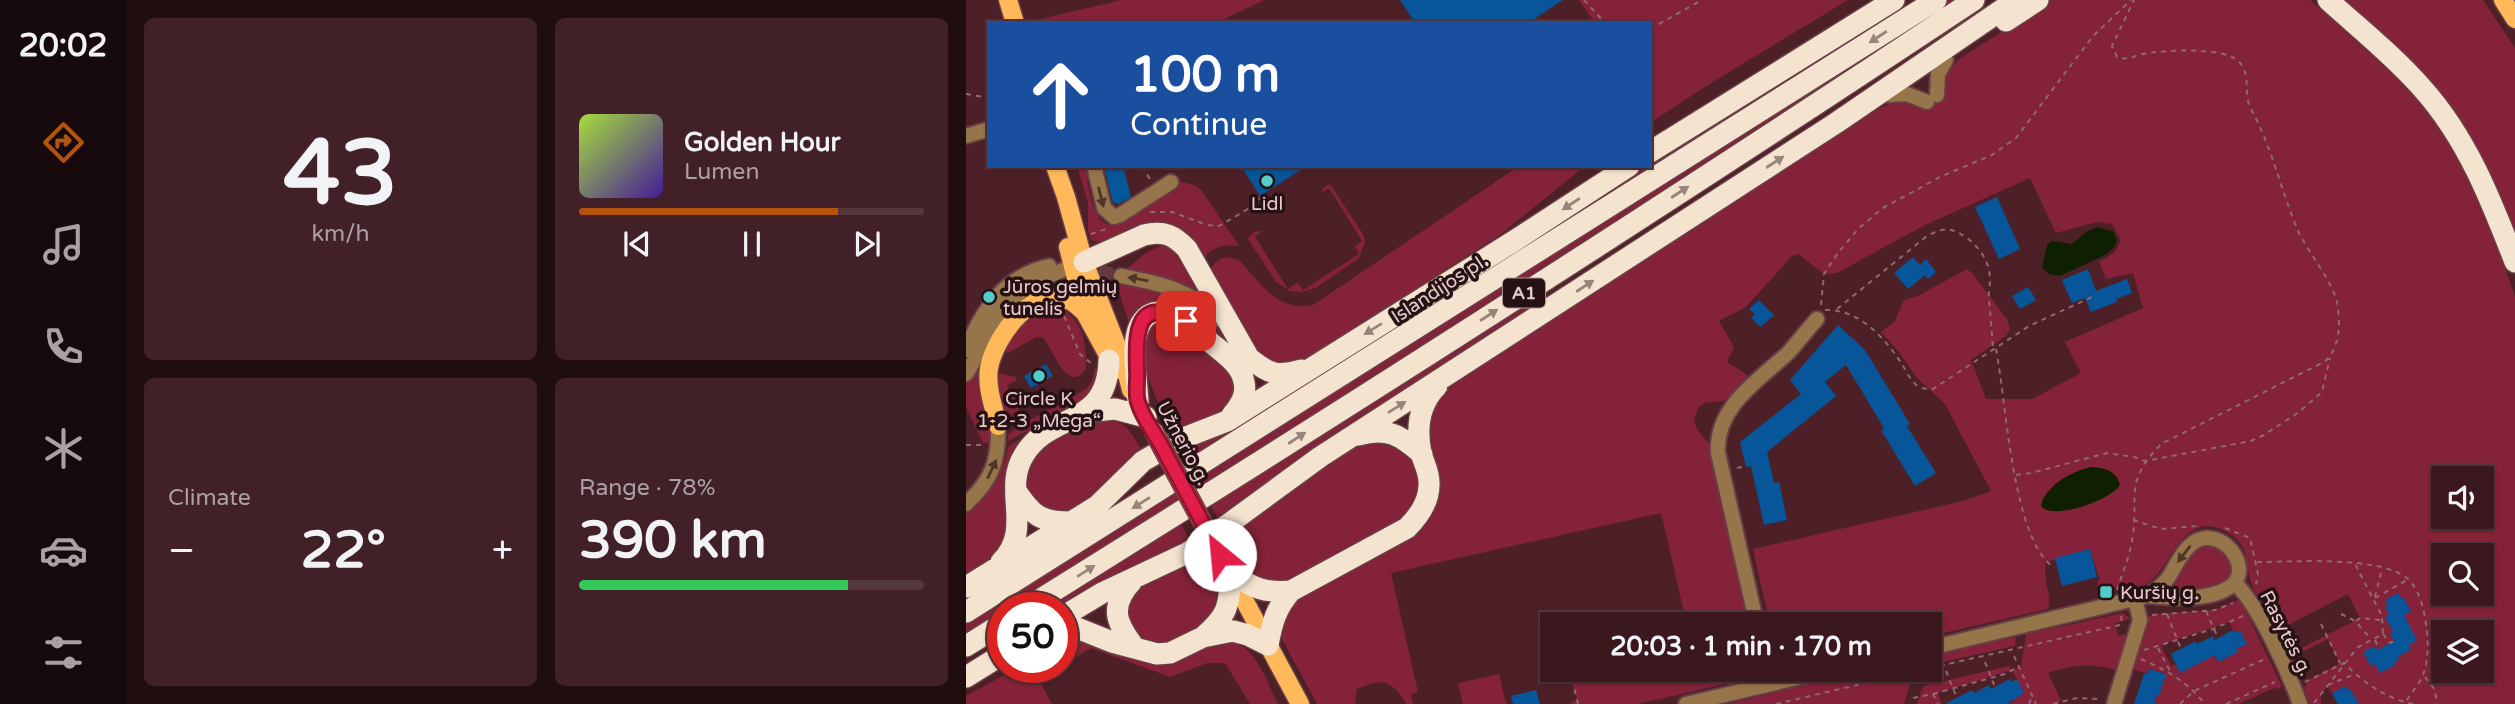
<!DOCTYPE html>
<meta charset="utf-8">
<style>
:root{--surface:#3a181e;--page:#412127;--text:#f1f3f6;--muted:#aba0a4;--line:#54373c;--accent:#b45309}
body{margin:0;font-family:"Varela Round",sans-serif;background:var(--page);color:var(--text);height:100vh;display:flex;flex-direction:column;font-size:26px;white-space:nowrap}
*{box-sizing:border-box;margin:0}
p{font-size:23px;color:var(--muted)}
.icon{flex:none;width:38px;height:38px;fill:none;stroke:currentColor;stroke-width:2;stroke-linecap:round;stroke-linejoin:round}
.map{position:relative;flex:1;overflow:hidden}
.side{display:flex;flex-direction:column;gap:18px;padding:18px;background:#200d10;width:840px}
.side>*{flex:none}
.top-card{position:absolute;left:21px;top:21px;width:665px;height:147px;border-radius:0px;box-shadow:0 2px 5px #0004,0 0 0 2px var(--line);background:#1a4fa0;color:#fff;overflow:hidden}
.tools{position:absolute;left:1465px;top:466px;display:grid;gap:14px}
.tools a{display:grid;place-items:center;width:63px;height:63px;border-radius:0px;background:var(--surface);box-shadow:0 2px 5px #0004,0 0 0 2px var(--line);font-size:35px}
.speed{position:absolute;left:21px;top:592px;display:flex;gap:14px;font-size:35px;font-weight:700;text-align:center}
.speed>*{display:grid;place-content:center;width:91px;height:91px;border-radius:50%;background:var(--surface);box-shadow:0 2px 5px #0004,0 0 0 2px var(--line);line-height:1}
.speed .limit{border:10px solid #d22;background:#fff;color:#111}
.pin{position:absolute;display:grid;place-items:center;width:60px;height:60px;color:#fff;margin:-30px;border-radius:14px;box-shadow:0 4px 10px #0006}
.me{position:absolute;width:77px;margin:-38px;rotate:332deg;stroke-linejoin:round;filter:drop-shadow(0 0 5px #0008)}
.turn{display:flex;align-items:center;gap:24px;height:147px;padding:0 28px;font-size:32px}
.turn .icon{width:91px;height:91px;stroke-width:2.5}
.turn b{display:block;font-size:49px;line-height:60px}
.big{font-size:52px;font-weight:700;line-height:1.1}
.side .widget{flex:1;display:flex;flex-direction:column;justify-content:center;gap:10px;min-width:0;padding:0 24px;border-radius:10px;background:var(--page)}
.side .dial{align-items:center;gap:0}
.dial b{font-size:91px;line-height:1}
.song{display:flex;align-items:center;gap:21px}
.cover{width:84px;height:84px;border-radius:10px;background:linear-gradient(135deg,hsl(80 70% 55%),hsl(260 70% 35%))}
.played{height:7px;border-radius:4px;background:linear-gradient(90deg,var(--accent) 75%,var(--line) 75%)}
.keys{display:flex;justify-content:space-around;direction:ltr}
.heat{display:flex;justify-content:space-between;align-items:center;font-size:38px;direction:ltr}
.charge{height:10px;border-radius:5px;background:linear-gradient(90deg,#34c759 78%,var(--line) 0)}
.side .tiles{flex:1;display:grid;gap:18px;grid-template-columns:repeat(2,1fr)}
.trip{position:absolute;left:574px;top:612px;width:402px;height:70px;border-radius:0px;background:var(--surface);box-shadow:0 2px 5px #0004,0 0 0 2px var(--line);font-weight:700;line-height:70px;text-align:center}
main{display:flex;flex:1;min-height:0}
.dock{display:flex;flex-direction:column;width:126px;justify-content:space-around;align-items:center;background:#170a0c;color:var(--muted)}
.dock .icon{width:49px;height:49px}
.dock .selected{color:var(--accent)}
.dock b{font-size:32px;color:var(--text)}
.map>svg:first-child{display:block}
.green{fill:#842239;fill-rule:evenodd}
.water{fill:#0f2000}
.building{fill:#065699}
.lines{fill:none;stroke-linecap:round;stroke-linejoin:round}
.minor-tunnel{stroke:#643a41;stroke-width:14;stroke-dasharray:14 7;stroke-linecap:butt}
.minor-casing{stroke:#693f46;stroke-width:18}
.major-casing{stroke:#693f46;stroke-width:21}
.highway-casing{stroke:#693f46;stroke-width:24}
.path{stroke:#8f696e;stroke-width:2;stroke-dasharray:5 5;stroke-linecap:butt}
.minor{stroke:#97754b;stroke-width:14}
.major{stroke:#ffb85a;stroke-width:18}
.highway{stroke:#f4e3cf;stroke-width:21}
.major-bridge-casing{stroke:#693f46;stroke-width:21;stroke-linecap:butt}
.major-bridge{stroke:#ffb85a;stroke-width:18}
.oneway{fill:#97857b}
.oneway2{fill:#4e3527}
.route-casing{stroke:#92132f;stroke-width:18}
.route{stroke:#e11d48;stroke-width:12}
.poi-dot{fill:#54cdc8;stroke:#261214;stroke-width:2.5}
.labels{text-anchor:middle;stroke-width:7;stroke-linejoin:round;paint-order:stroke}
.shield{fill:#261214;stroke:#ae9395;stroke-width:2}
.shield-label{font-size:18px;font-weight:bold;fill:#e8cacc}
.poi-label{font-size:19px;fill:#e8cacc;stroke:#261214}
.street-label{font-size:19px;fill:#e8cacc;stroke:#261214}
</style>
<main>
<nav class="dock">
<b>20:02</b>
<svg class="icon selected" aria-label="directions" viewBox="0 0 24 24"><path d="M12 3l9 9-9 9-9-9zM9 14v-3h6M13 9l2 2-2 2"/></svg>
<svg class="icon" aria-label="music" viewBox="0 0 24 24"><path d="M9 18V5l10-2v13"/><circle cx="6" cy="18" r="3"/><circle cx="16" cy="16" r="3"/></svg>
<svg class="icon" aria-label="phone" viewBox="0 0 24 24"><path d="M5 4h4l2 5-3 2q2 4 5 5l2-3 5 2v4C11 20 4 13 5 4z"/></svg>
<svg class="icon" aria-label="climate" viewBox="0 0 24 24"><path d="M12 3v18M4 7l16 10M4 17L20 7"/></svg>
<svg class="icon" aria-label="car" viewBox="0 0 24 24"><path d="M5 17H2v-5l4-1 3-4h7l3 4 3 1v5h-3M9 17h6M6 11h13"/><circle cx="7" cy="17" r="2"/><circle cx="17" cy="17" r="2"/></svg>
<svg class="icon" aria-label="filters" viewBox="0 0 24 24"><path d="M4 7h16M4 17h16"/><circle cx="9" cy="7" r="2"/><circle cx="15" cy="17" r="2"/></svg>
</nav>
<section class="side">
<div class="tiles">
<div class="widget dial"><b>43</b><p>km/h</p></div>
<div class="widget">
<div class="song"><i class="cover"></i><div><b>Golden Hour</b><p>Lumen</p></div></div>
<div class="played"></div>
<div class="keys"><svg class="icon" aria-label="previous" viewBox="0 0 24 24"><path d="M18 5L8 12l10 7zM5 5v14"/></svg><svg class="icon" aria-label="pause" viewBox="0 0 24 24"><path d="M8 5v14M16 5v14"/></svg><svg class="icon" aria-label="next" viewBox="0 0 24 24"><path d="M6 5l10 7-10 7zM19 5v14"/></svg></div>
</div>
<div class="widget"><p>Climate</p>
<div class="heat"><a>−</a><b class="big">22°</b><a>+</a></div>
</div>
<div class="widget"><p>Range · 78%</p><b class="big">390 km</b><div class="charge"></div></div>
</div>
</section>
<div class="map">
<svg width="1549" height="704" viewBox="0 0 1549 704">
<rect width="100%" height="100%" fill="#4d2028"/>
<path class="green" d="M155,0H298L250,23L62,22Z
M613,0H882L742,85L684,123V23H629Z
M982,0H993L163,533L44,607H37V611L0,634V624L511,302Z
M1085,0H1344L1443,88L1478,133L1519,213L1549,296V704H1393L1380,686L1366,693L1361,686L1355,696V704H1344L1338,688L1344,679L1374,663L1362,639L1332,654L1335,662L1327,665L1320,649L1327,645L1330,651L1394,618L1382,594L1318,627L1321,634L1315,637C1305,621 1292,602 1286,585C1281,573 1282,559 1277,548C1273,539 1265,534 1257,530C1218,512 1206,563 1185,581C1177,588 1164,589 1155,592L1152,587L1146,588L1144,583L1135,585L1134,591L1131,581L1134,580L1124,550L1080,562C1076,581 1087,596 1082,609L964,636V625H804L787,549L997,501L1025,491L979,404L951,378L933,352L915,332L929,321L938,300L952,296L1001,269L1007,274L1041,319L1044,329L1041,335L1005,360L1020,399H1066L1115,373L1099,342L1177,308L1167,273L1140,279L1133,262L1149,252L1155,240L1146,224L1131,222L1090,233L1064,178L957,226L871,273L858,274L832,254L826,256L780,307L753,321L768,347L761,362L786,378L767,397L757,401L739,403L732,408L728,420L731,429L744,445L785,625H721L695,513L425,573L452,692L445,694L447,704H440C426,680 417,677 391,689L389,704H351L316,639L313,628L319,605L427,548L447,529L462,445L463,410L479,389L911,110C927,101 938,100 955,105L979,90L982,72L993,59ZM1104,476L1124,503L1104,510L1076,499L1088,485ZM1477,478H1516V516H1477ZM1477,555H1516V593H1477ZM1477,632H1516V670H1477Z
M1376,0H1517L1549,48V238L1530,185L1509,145L1488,112Z
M713,145L712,150L222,461L214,447L677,166H684V161Z
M111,166H119C123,184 124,218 143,225L213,182C223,183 229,184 236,191L273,246C254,244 244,247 234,265L219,240L133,242L125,240L122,231V203Z
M553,166H619L535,234L336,362L322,367L293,357L244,270C251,257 259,255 273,260C294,282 312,313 347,305Z
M364,184L397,234L399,242L393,258L350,288L335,292L324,291L310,282L282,239L288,232L296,231L289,237L322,289L331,283L337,290L393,254L389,246L396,241L363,188L355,193L357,188Z
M200,243H206L244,298L158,271L180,253Z
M153,281L197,289L248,318L292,375L283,380L215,310L165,329L153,292Z
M567,299H573L576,305L253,522L245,505Z
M93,308C118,320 120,343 120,369C101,396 87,348 77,338L70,337L42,353L38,351C47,329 66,307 93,308Z
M194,319L220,328L273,381L263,410L207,435C191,404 174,365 177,331Z
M129,367C131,372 133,377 131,383C124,401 60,431 42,441V435L50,428L120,389L126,381Z
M12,368L15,389L26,428L24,443H17L0,407V382Z
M30,373L49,377L51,380L41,385L46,394L56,390L59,396L57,407L42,418L39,417L30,391Z
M124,418C156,418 161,424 176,451L126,498L101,514L74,512C69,504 60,493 58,483C52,451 101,431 124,418Z
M61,435L46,525L32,555L0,577V513C27,492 34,478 43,446Z
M398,438L426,439L450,464L453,481L448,503L437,516L413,534L317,581C280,587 276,564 261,536Z
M215,524L224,541L96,607H82Z
M1244,544C1266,550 1270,564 1260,584L1230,592H1202C1214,572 1220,550 1244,544Z
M232,557L251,592L248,620L199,645L176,641L167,633L157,603L170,584Z
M1274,599L1316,686L1312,690L1310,687L1273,704H1188L1198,680V673L1183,669L1181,674L1167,669L1181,617L1189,614L1249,610ZM1263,622L1269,633L1274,631L1281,644L1270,649L1271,652L1252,662L1247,653L1214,672L1209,664L1205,666L1195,645Z
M1157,613L1165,619L1149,623L1152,636L1162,634L1151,670C1124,663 1109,664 1082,673L1095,701L1088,704H1041L1048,701L1051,679L1046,670L972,693L976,704H951L957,686L1043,666L1046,670L1055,666L1060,634Z
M122,637L165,654L258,640C265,642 274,644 280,649C295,661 303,687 312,704H284L259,663H241L204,677L125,648L96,666V641H112Z
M1050,637L1049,646L964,665L973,654Z
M53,667H95L73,680L86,704H0V696Z
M604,670H795L789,677L672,704H603L611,700Z
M904,670H948L938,704H761Z
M533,674L540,704H497L492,683Z"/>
<path class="water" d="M1132,227L1148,232L1151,240L1149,246L1141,254L1094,276L1083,274L1076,268L1081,245L1086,241L1106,244L1120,232Z
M1125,467C1139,468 1150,470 1154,485C1145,500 1087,521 1075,506C1079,486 1106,471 1125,467Z"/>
<path class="building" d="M434,0H597L562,23H449Z
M138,166H157L165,197L153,204L147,203Z
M275,166H341L294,196Z
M1031,197L1054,249L1033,259L1009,207Z
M947,257L954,265L960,259L970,272L962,279L959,275L942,289L928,273Z
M1122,269L1130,291L1161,279L1166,293L1150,299L1151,302L1125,312L1119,298L1106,303L1096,280Z
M1062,287L1070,300L1054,309L1046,296Z
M793,300L808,315L795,327L785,318L789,314L783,309Z
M872,325L899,350L944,424L941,426L970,473L949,486L915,430L918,428L880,365L859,382L870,396L801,452L808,483L813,482L821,520L798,525L785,466L780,467L774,442L835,394L824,380Z
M80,364L87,376L65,388L58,376Z
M1124,549L1131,577L1096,586L1089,558Z
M1432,593L1435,598L1437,597L1445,611L1438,615L1451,640L1443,645L1445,649L1432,657L1433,660L1428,662L1429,665L1414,673L1409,664L1405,666L1397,652L1409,646L1411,650L1428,641L1424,634L1427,632L1419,617L1423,615L1419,606L1422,605L1419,600Z
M1267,630L1269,633L1274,630L1281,644L1270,649L1272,652L1252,662L1249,655L1214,673L1205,654L1230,641L1231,644L1247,636L1248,640Z
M1183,669L1200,674L1193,696L1191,695L1188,704H1168L1178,674H1181Z
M1044,679L1046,682L1051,679L1058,693L1041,704H979L1006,690L1008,693L1023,685L1025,689Z
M1380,686L1383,691L1385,690L1393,704H1372L1366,693Z
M570,690L574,704H547L545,696Z"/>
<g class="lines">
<path class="minor-tunnel" d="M112,268L155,276"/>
<g class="minor-casing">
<path id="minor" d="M923,95L941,94L961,102
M971,95L972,74L980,60
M0,136L23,129
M128,166L138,208L148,217L154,215L205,182
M155,276C193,283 227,290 254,320
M0,350C16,310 38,276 83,266
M0,374C11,359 16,340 26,324C44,297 76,277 107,266
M0,504C26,480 33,461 32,426
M1269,583C1293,606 1322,671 1334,704
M791,625L752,453C749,407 792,381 822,353C832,342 841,330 851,319
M964,648L1181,596C1189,591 1196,586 1202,578C1211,565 1217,547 1232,540C1259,528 1290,572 1262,588C1241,601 1205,598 1181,596
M801,670L804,684
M720,704L865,670
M1148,704L1174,620L1169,599"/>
</g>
<g class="major-casing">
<path id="major" d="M42,0L49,23
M1537,0L1549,19
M89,166L100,197L118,262L159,366L165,390
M102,247L119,313L150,370
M32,426C28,407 20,388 23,368C29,336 69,281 106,302C111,305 115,309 119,313
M254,555L334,704"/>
</g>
<g class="highway-casing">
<path id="highway" d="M1362,0C1394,29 1428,56 1456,88C1501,138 1525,200 1549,262
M1040,21L1072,0
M684,152L928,0
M118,262L178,235C197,230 208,235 221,249L283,358C303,374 311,377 335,370
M172,402C171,381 165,344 173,327C189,292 227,327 244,342C257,353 275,364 278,382C281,394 274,406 266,415
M119,412L149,409L180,417
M392,435C422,427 434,435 456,454
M50,491C67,516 74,522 105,522
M35,562C68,529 36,490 58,455C84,411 141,429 143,360
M167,580C143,606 149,622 169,648
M0,587L131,506L177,461L215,439L261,421L548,241L663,166
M62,607C380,409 696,207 1008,0
M0,612L970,0
M96,617L136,593L221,553L242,539L354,457L870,123L1050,0
M96,627L111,628L146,642L191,654L204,653L237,637L267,631L282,635L302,645C306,623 310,608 325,591
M237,637C262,615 263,607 265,574C288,588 297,593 325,591L441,528C453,516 463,502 463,485C464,473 458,464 455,453C450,428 453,404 471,386
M0,646L37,623
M0,677L37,654"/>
</g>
<path class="path" d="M618,0L639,23
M684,29L736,0
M0,94L23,98
M176,166L185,181
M184,212H206L241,225L253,226L287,206L293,202L294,196
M125,234L143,228
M855,305L858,274L872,253L893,228L917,208L974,177L1026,155L1050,138L1127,36L1165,0
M871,309L961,236C978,227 985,227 1001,238C1014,248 1024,262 1024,280C1024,287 1022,294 1023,301C1025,318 1026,334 1027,351
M859,310C893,309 918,337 936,364C941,372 946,385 956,388C960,389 964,389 967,389L1063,326L1128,296
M98,316L114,354L126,364
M1030,349C1040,399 1046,536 1086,566
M0,445H18
M771,468L780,466
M1050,475L1065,473L1141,453L1168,457L1179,461L1285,441L1298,435L1333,412L1356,392L1364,358
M1167,520L1195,529L1232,526
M1259,528L1284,538L1292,574L1290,584
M1291,562C1327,562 1417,555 1443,580C1454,591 1458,610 1460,624C1462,640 1463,657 1458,672C1455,683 1444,693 1439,704
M1151,590C1156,574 1163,558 1166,541C1174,494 1156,485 1195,444L1358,362C1374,350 1375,322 1371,303C1368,284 1343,253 1333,233C1315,192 1307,149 1285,109C1276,93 1287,73 1271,60C1256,47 1196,50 1177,54C1168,56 1160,61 1151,57L1146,46L1168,0
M1409,597L1416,569
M1409,598L1441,580
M1240,611L1252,638
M1201,614L1215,649
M1375,614L1389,621L1405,639
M1186,615L1249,610L1267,603
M1155,616L1156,624
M1390,621L1394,618L1415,620
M1355,624L1374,663
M1417,634L1424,643L1428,641
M1409,640L1413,649
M1192,648L1204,671
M1178,650L1247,629L1279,615
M1048,656L1070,704
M1175,659C1202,671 1219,680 1239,704
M1019,662L1029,687
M964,668L1154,625
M604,670L612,704
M980,671L991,698
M1459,677L1469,690L1471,704
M1339,682L1378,663C1398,683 1419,698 1447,704
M1362,685L1389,674
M967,694L1039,674L1052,667
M947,698L967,694L972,704
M1348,703L1392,647L1417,634L1416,616L1389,564
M810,704L955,670
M1063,704L1066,697
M1087,704L1111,698L1134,699
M1214,704L1228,691L1301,658
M1260,704L1309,682"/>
<use href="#minor" class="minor"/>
<use href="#major" class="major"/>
<use href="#highway" class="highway"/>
<g class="major-bridge-casing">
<path id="major-bridge" d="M187,430L254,555"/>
</g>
<use href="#major-bridge" class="major-bridge"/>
</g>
<defs><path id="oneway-solid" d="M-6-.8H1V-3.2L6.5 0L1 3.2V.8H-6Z" transform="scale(1.75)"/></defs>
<g class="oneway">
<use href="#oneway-solid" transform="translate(912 37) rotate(147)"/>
<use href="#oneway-solid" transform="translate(809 162) rotate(-33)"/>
<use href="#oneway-solid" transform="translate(714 192) rotate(-33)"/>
<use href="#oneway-solid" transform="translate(605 204) rotate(147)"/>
<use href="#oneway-solid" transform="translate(619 286) rotate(-33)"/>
<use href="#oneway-solid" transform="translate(523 315) rotate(-33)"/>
<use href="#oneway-solid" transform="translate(407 329) rotate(148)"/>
<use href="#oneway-solid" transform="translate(431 407) rotate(-32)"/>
<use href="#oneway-solid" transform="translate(331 438) rotate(-33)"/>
<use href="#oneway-solid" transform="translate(175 503) rotate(148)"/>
<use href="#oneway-solid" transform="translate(120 571) rotate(-32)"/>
</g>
<g class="oneway2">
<use href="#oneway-solid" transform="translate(135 197) rotate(76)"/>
<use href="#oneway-solid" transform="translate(172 279) rotate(-170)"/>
<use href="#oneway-solid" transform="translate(26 469) rotate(-65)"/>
<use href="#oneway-solid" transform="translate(1218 554) rotate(128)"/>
</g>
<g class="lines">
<g class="route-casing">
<path id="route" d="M220,321C169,295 170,332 171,370C172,380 169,393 172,402C176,417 188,432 195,445C215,482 235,519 254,555"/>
</g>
<use href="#route" class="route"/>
</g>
<g class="poi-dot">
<circle cx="301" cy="181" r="7"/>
<circle cx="23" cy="297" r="7"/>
<circle cx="73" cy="376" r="7"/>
<rect x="1133" y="585" width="14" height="14" rx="3.5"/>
</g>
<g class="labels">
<rect class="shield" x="537" y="278.5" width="42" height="29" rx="5"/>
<g class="shield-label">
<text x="558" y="299">A1</text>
</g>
<g class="poi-label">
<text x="301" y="210">Lidl</text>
<text x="37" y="293" text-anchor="start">Jūros gelmių<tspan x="37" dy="22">tunelis</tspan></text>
<text x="73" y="405">Circle K<tspan x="73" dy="22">1-2-3 „Mega“</tspan></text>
<text x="1154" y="599" text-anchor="start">Kuršių g.</text>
</g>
<g class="street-label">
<text transform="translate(473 288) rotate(-33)" y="7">Islandijos pl.</text>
<text transform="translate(218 443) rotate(62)" y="7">Užnerio g.</text>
<text transform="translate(1321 633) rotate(63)" y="7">Rasytės g.</text>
</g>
</g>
</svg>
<div class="tools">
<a><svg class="icon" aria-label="sound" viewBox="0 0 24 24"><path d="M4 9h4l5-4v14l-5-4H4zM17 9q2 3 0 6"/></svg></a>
<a><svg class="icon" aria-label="search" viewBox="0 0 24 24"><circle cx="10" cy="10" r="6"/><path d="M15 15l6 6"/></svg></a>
<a><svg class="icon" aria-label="layers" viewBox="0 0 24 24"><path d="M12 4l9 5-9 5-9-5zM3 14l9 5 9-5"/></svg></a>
</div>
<div class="speed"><div class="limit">50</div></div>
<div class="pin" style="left:220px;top:321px;background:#d93025"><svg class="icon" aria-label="arrive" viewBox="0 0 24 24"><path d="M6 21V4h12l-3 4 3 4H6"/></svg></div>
<svg class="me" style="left:254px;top:555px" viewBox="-20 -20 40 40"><circle r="19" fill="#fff"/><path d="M0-13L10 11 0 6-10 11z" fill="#e11d48"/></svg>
<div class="trip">20:03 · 1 min · 170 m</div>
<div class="top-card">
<div class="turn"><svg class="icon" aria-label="ahead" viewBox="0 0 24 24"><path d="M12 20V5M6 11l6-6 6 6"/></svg><div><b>100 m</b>Continue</div></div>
</div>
</div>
</main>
